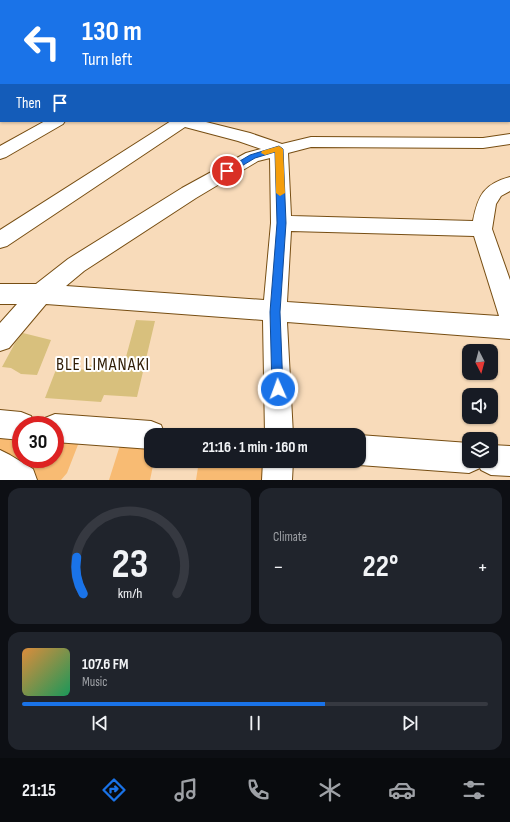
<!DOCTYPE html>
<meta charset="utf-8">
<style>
:root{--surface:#171b24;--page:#20242c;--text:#f1f3f6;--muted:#9ea1a6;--line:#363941;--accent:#1a73e8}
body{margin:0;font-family:"Sofia Sans Condensed",sans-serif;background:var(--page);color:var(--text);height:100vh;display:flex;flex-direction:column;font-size:15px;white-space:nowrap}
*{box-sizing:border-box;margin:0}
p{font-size:13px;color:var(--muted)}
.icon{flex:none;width:22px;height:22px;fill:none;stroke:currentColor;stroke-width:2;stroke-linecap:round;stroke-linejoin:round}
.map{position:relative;height:480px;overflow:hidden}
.details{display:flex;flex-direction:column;gap:8px;padding:8px;background:#0d0f14;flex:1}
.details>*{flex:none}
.top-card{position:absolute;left:0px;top:0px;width:510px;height:122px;box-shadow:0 1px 3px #0004;background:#1a73e8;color:#fff;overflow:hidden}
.needle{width:26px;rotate:174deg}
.controls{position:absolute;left:462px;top:344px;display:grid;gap:8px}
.controls a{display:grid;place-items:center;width:36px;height:36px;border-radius:8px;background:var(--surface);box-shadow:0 1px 3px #0004;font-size:20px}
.speed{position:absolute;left:12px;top:416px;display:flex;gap:8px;font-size:20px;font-weight:700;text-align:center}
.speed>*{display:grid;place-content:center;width:52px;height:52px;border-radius:50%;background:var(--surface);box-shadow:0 1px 3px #0004;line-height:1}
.speed .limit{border:6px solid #d22;background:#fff;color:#111}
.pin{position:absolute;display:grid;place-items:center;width:34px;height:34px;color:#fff;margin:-17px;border:2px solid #fff;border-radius:50%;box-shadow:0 1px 4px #0007}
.me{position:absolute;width:44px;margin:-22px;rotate:358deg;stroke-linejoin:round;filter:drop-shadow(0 0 3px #0008)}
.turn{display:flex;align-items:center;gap:14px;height:84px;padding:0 16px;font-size:18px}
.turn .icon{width:52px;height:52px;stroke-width:2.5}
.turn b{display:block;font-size:28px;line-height:34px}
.then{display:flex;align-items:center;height:38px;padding:0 16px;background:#0003;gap:8px;font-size:15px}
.big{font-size:30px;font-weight:700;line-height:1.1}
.details .widget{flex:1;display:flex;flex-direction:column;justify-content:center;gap:6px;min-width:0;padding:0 14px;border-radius:12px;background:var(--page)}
.details .dial{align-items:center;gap:0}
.dial svg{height:104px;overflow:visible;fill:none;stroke:var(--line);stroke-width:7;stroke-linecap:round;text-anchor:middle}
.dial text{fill:var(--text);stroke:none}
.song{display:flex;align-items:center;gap:12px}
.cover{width:48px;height:48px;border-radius:6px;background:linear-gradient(135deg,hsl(30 70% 55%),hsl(150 70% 35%))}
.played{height:4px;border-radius:2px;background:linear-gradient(90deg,var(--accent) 65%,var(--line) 65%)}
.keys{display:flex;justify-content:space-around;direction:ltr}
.heat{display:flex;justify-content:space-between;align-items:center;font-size:22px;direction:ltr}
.details .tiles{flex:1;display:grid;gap:8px;grid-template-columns:1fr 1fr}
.widget:last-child{grid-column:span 2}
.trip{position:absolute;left:144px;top:428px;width:222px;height:40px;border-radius:12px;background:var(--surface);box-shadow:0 1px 3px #0004;font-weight:700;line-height:40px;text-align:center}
.dock{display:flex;height:64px;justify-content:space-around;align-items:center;background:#090b0e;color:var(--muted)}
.dock .icon{width:28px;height:28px}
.dock .current{color:var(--accent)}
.dock b{font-size:18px;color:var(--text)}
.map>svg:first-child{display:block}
.green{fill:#f8bb73}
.building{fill:#d8c07d}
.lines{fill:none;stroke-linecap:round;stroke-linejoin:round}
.minor-casing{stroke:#774e13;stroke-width:2}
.minor{fill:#fff;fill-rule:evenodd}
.route{fill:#1a73e8;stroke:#114b97}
.slow{fill:#f59e0b}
.labels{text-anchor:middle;stroke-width:4;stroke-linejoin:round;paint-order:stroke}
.near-quarter-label{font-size:18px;letter-spacing:1px;fill:#2e1c05;stroke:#fff}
</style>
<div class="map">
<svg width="510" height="480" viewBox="0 0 510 480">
<rect width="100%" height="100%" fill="#f8dbba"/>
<path class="green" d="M0,431L21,432V459H55V435L81,437L67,473L61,480H38L0,456Z
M122,439L151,442V461H154L150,480H109Z
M199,461H270L269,480H196Z"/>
<path class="building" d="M136,320L155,321L137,397L104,395L101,402L45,398L57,367L88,370L90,365L123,368Z
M23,333L51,340L37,375L21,374L11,368L2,367L15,343Z"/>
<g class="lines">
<g class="minor-casing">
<path id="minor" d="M52,0H74L51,1Z
M127,0H140L141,1H128Z
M207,0H219V1H207Z
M245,0H257L258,1H246Z
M300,0H312V1H300Z
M380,0H394L395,1H381Z
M470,0H485L486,1H471Z
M506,0H510V7L509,1Z
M509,36H510V45H509Z
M509,78H510V87H509Z
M1,85V95L0,96V86Z
M509,94H510V104H509Z
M45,121H65L63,124L6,157L0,159V146Z
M171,121H202L250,133L282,144L311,137L483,138L510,134V144L483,148L311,147L288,153L291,216L473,221C478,195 484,184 510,177V191L501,196L496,204L492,229L510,280V339L287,322L293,435H265L263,320L46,304L9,348L0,351V323L17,304H0V284H36L68,259L182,188L246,153L261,149L238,141L185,127L7,246L0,248V230ZM270,158L271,223L264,300L66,286L84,271L196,198L258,161ZM291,231L474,236L499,316L287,302Z
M0,410L21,412L31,416L35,425H21V440L0,438Z
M55,414L151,421L161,425L165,435H151V449L55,442V425H42L45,418Z
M359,435L469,443V461H491V445L510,446V476L491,475L481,470L480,468L469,473L359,465L351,461H359Z
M0,450L10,455L33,469L37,480H0Z
M263,461H293L292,480H262Z"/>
</g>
<use href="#minor" class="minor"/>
</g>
<path class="route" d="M279,146L283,149L286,223L280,312L283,389L282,393L278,394L273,393L272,389L270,312L277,223L275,152L255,158L230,173L227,174L223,171L250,155Z"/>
<path class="slow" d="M279,146L283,149L285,193L280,196L276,193L275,152L265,155L261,153L262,151Z"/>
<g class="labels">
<g class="near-quarter-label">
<text x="103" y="370">BLE LIMANAKI</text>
</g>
</g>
</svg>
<div class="controls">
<a><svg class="needle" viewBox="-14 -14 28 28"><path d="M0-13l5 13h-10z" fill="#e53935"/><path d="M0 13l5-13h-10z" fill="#9ea1a6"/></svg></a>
<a><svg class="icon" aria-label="sound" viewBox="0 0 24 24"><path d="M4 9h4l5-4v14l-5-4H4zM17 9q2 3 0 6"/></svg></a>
<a><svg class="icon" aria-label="layers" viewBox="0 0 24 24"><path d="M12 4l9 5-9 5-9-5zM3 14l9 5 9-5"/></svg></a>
</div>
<div class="speed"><div class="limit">30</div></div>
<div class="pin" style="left:227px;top:171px;background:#d93025"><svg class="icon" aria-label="arrive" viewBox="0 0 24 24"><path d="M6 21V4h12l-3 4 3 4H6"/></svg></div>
<svg class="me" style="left:278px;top:389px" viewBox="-20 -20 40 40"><circle r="17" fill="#1a73e8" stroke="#fff" stroke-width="3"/><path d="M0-11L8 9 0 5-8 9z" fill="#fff"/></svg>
<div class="trip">21:16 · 1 min · 160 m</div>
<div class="top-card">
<div class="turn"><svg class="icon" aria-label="left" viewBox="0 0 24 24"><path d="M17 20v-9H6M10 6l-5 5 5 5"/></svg><div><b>130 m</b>Turn left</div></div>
<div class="then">Then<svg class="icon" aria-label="arrive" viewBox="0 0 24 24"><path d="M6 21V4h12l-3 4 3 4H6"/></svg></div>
</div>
</div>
<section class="details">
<div class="tiles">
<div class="widget dial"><svg viewBox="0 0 100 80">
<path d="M14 69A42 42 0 1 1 86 69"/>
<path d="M14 69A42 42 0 0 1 9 41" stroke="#1a73e8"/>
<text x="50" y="56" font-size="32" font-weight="700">23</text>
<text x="50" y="72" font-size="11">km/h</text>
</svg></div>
<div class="widget"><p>Climate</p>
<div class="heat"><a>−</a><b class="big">22°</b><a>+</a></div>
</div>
<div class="widget">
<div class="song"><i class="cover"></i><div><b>107.6 FM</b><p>Music</p></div></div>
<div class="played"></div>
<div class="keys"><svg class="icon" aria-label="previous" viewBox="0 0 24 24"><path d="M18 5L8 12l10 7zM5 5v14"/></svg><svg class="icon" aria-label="pause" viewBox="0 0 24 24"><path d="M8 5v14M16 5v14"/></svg><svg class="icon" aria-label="next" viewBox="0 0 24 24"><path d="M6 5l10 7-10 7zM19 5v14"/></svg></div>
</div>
</div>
</section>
<nav class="dock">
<b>21:15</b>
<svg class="icon current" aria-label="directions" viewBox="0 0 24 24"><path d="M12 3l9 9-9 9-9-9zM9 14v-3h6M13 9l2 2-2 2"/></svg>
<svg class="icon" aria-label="music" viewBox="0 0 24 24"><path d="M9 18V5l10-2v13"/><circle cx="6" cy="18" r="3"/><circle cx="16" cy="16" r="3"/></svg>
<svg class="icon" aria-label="phone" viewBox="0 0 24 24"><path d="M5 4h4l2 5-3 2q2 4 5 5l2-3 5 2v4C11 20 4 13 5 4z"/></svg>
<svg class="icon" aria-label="climate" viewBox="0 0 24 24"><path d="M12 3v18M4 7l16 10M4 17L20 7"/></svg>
<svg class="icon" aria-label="car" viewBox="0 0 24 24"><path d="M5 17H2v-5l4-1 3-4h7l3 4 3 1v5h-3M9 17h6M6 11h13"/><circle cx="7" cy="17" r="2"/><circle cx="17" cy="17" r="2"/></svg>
<svg class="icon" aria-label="filters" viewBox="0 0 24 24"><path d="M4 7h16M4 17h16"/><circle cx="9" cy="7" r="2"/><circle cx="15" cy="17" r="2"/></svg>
</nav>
